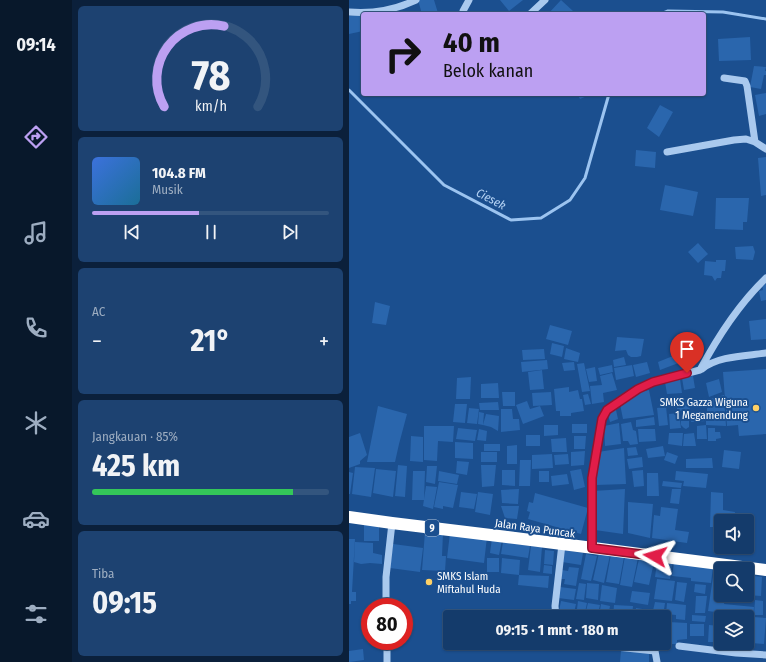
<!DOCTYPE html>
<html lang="id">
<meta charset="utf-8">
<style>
:root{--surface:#143b6b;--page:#1d4271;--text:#f1f3f6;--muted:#9dadc1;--line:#33557e;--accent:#bca0f2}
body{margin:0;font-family:"Fira Sans Condensed",sans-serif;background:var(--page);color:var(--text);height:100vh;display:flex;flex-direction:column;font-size:15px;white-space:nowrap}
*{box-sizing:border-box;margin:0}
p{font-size:13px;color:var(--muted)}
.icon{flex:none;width:22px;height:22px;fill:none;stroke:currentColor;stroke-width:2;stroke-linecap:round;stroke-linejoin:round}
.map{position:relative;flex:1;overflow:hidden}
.sheet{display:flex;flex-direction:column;gap:6px;padding:6px;background:#0b203b;width:277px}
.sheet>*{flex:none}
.guide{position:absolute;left:12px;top:12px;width:345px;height:84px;border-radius:4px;box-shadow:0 1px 3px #0004,0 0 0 1px var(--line);background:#bca0f2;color:#111;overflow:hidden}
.fabs{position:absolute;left:365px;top:514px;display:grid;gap:8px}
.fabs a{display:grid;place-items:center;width:40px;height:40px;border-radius:4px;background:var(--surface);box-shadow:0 1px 3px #0004,0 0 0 1px var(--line);font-size:20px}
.speed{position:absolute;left:12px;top:598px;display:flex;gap:8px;font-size:20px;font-weight:700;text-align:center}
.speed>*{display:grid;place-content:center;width:52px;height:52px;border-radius:50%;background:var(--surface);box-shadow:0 1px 3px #0004,0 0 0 1px var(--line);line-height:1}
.speed .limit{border:6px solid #d22;background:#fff;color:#111}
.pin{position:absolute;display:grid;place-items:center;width:34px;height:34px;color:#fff;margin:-41px -17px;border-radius:50% 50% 50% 0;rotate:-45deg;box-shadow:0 0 4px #0007}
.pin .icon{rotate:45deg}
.me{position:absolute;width:44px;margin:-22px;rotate:277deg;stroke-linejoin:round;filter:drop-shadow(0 0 3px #0008)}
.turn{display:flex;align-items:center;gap:14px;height:84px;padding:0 16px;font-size:18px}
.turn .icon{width:52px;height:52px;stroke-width:2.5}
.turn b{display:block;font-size:28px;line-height:34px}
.big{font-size:30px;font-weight:700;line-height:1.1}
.sheet .widget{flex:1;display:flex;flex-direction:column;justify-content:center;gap:6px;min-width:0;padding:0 14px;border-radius:6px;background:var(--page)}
.sheet .dial{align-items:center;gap:0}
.dial svg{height:104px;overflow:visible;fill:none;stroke:var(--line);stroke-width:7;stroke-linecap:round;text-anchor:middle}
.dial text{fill:var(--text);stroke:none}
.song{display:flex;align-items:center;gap:12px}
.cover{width:48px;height:48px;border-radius:6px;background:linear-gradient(135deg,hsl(220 70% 55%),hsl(200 70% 35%))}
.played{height:4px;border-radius:2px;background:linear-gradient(90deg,var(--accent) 45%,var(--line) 45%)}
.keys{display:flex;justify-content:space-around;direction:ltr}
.heat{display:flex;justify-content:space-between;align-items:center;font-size:22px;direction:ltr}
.charge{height:6px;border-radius:3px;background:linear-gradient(90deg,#34c759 85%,var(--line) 0)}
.trip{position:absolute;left:94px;top:610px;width:228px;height:40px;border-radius:4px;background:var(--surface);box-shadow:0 1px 3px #0004,0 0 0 1px var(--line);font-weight:700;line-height:40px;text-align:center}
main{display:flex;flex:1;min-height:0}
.tab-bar{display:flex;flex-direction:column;width:72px;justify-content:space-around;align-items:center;background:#08182b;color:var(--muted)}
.tab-bar .icon{width:28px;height:28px}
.tab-bar .current{color:var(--accent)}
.tab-bar b{font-size:18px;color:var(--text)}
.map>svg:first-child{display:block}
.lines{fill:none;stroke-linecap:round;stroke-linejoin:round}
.stream{stroke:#9cc4f0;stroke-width:3}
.building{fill:#2a66ad}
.minor{stroke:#a9c9ee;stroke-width:7}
.highway{stroke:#fff;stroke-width:12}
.route-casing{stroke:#92132f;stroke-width:10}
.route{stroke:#e11d48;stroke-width:7}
.poi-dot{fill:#ffd166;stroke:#1b4f8f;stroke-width:1.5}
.labels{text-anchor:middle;stroke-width:4;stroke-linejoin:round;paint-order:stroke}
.shield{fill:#1b4f8f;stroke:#bbcadd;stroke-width:1}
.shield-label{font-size:10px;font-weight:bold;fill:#fff}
.poi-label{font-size:11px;fill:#fff;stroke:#1b4f8f;text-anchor:end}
.street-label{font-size:11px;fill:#fff;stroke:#1b4f8f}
.water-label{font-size:12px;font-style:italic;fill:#b5d3f5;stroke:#1b4f8f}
</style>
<main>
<nav class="tab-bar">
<b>09:14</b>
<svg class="icon current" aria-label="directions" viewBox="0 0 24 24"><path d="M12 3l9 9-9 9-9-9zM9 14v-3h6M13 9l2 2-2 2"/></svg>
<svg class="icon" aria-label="music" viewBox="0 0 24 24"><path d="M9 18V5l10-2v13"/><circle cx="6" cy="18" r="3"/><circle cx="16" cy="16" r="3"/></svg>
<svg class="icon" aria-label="phone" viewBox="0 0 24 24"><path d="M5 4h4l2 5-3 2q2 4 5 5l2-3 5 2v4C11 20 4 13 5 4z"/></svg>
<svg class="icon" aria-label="climate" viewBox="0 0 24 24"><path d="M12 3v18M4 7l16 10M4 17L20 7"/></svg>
<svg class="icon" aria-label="car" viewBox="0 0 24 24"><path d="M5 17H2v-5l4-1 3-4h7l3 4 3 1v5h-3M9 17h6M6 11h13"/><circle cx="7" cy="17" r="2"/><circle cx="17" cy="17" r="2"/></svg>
<svg class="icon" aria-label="filters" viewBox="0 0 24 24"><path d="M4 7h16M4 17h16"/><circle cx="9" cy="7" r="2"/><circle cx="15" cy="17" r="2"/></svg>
</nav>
<section class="sheet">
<div class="widget dial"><svg viewBox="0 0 100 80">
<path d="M14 69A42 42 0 1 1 86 69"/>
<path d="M14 69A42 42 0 0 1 60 7" stroke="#bca0f2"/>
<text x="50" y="56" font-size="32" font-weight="700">78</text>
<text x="50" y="72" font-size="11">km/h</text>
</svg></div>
<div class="widget">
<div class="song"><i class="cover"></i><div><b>104.8 FM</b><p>Musik</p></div></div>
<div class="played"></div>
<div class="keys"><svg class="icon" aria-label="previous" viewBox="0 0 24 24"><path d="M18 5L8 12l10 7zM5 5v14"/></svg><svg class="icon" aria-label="pause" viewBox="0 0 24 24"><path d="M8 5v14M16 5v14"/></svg><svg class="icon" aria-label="next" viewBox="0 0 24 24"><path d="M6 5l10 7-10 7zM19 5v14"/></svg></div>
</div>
<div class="widget"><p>AC</p>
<div class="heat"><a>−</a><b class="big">21°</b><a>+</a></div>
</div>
<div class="widget"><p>Jangkauan · 85%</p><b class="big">425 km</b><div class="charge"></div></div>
<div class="widget"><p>Tiba</p><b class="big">09:15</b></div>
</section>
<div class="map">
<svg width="417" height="662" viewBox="0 0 417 662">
<rect width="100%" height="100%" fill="#1b4f8f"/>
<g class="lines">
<path class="stream" d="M312,14L319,11L374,12L417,19
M0,90L95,185L162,220L192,218L221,200L236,178L260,94"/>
</g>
<path class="building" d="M69,0H85L89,13L86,14H73Z
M151,0H174L160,11Z
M212,0L224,11L220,14H199Z
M11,14H14V31L0,34V16Z
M401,37L402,60L370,61L369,39Z
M405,66L417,67L416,71H417V75H415L412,89L401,87Z
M417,93V114L410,116L406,95Z
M228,94H237L238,96L231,99Z
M311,105L324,112L310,137L298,128Z
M287,150L307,152L306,168L286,166Z
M417,157V195L412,196L409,158Z
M316,185L349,192L344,216L311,210Z
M367,198H400L398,222H394V230L366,229Z
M349,243L359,254L349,263L339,252Z
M404,246L406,252L404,260L387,259L386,247Z
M367,260H377L376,271H373L372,278H368L366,281L363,276L355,275L356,261L367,262Z
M417,284V300L412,301L410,291L414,290L413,285Z
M26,302L41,306L37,325L23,323Z
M417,319V339L402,340L400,321Z
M201,325L223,331L219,345L197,339Z
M268,337L295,339L292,356L288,357H282L279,355L277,350L266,351Z
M203,343L215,346L213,357L201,354Z
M217,348L231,353L229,362L215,359Z
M195,349L196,359L174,360L173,350Z
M329,354L332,362L311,370L309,362Z
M275,357L277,365L265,367L264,360Z
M198,360L199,369L173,372L172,362Z
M225,362L226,370L215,371L213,363Z
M298,362L301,373L287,377L284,365Z
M235,363L241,391L233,392L228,364Z
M263,365L264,372L251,375L249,368Z
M283,365L285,376L267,380L265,368Z
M246,367L248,381L240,382L237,369Z
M417,369V434L390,436L389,425L378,426L374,372Z
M193,370L195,389L181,390L179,372Z
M263,373L268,390L254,393L255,402L243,404L241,386L253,385L251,376Z
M344,376L346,388L335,390L333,378Z
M122,377L121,399H107L108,378Z
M331,379L333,393L318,394L316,382Z
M370,379L373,392L360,397L357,383Z
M149,383L150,398H132V384Z
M220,387V392L229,390L231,399H233L235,411L222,413V416H211V411H207L205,389Z
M300,390L305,415L274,419L271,404L291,392Z
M153,392H166V406H154Z
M202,392L203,405L184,406L183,393Z
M239,394L242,404L236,405L234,395Z
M375,395L377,426L357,425V421L342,422L343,417L358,415V400Z
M178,401L181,409L191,406L195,416L174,424L167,405Z
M149,402L150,410H131L130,403Z
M340,402L341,411H328V403Z
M106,404H118L116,423L104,422Z
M29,406L58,414L50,444L46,462H18Z
M317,407L319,425L310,426L308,408Z
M120,408L130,409L128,424L118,423Z
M152,409H163L164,419H170L171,430L152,432Z
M267,410L269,419L261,422L258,412Z
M130,412L135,413L134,425L129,424Z
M330,413L332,428L321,429L320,414Z
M137,414L150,416L149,431L142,427L134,425Z
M305,417L306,425L287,427V420Z
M332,421H340V427L337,429L335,428L332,425Z
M282,422L284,430L287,431L289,444L281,445L279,441H274L272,424Z
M270,423L272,444L256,446L255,426Z
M223,424H238V433H223Z
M195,425H209V435L195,436Z
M357,425L358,439H348V426Z
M75,426H105L104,442L89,441L88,461L75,460Z
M109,428L128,430L126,441L107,439Z
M359,428H366V432H371L372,438L367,439V441H359Z
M130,429L138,431L137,441L128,440Z
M289,429H306L307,441L290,442Z
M11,433L18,455L11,461V464L0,468V437Z
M320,433H334L333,446L319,444Z
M345,433L347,446H334L335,434Z
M177,435H191V446H177Z
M62,436L74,437V462L61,461Z
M225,436H237L236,449H225Z
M217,438L218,452H203L202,439Z
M106,442L124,443V459L106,458Z
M135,444H151V451H135Z
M168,445V464H158V446Z
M314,446L316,456L299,458L297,449Z
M287,447L289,455L279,456L278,448Z
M275,448L277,484L247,485V473L249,452Z
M375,450L392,452L390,469L373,467Z
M236,451L235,465L222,466V452Z
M132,452H148V462H132Z
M318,452L329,456L326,464L315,460Z
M203,454L204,468L183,469V455Z
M219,454L220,464L206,465L205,455Z
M293,457L294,467L280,469L278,459Z
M363,458L364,468H337V459Z
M171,460H182L181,486H170Z
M108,461L120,462L118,475L107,473Z
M49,465L58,466L56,497L46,496Z
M132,465H147L145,486L133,487Z
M78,466H88L86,484L77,482Z
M6,467L26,468L22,497L3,494Z
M27,469L47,471L44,497L24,493Z
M232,469L236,487L225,490L221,471Z
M153,470H166V486L153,485Z
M294,470L295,486L285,487L283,471Z
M64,471H76L75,500H63Z
M90,471L110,475L108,484L89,481Z
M190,471H200V482H190Z
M327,471L359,474L357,488L334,486L335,481L326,480Z
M0,472L4,473L1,494H0Z
M298,473H309L310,496H298Z
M218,474L220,484L203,486L202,476Z
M314,481L333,483L332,488L313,486Z
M90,482L109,485L104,508L94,506V509L85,507Z
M77,486L88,487L84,509L74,506Z
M170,489L169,504L153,503L152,490Z
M276,489L274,534L246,530L244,491Z
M323,489H332L330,504L321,503Z
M112,492L128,494L125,509L110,507Z
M129,492L144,494L141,515L126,512Z
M362,492L374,493V510L386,512L385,521H372V527H361Z
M186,493L239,508L232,534L179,519L181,512L178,511L180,502L184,503Z
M279,502L304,504L301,538L279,533Z
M152,506H170L168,519L156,518Z
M312,507L329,509L326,530L340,532L338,543L303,538L305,515L311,516Z
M15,522H30V541H15Z
M76,532L94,533L93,556H97L96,571L73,570Z
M101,533L138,537L135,563L98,558Z
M143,538L153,540L150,555L141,553Z
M0,539H6L3,592H7V601H2V604H0Z
M6,542L24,543V553L33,555V564L21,563L12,564L5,562Z
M154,542L181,546L179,558L152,554Z
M44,544L74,548L71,572L41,568Z
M182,546L193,547L191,572L179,570Z
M196,550L205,551L204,565L195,564Z
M215,550L234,553L232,565L213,562Z
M250,553L261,555L255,583L244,580Z
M237,554L248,556L242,581L232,579Z
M262,554L275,557L270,584L257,582Z
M276,556L289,558L283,587L271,585Z
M138,558H150V572H138Z
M153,558L171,560L170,575L152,573Z
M290,559L305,562L300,585L285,582Z
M308,562L323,564L321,579L306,577Z
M325,563L364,567L362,583L342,581V578L323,576Z
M195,565L203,566V574L194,573Z
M220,567L230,568L227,586L215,584L216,579H212L213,570L219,571Z
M366,567L372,568V576L364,575Z
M170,575L200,576L199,588L169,585Z
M398,575L413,577L412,596L398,595V599L378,597V595H398Z
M364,577L372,578V595H377L375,604L405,607L404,617L417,618L415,644L402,643L404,621L398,620V617H374V613L359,611Z
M308,579L326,581L323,601L305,599Z
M328,582L338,583L335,602L326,600Z
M230,583L237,584L235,600L227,599Z
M238,583L250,584L249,600L237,598Z
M346,584L357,585L356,594L345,592Z
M253,585L268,588L266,603L251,601Z
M211,587L227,589L225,600L209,598Z
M283,591L301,593L299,605L281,602Z
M347,596H358L356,613H346Z
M406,600L414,601V615H405Z
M212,601L227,604L224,617H213L214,612L210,611Z
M229,601L238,603L235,617H227Z
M306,602L316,603L314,616L303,615Z
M239,603L251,605L248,617L236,615Z
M318,603L337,605L336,620L327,619V615L317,614Z
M252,604L261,606L259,617H250Z
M265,605L284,606L283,617H264Z
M287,608L300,610L299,617H286Z
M343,615L357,616L356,622L343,621Z
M319,622L338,623V639L328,640V644H315V633H319Z
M341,624H355V636H341Z
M398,624H401V637H398Z
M360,625L372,626V642H359Z
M278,643H310L309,649L278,644Z
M14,649L15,660L0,662V651Z
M272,650L300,652V662H271Z"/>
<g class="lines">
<path class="minor" d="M0,12C24,14 46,10 67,0
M114,14V11L120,0
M181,14L196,0
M375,78L396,81L398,86L406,142
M318,152L385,140L397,139L406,142L417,149
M353,369C369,356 397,356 417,353
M243,548V478L253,419L258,410L289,389L304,382L351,370C368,338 391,303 417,278
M37,607V577L43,523
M207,617L206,606L213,544
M38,641V662
M232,643L244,646L267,647L306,651L308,662
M330,646L387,653L417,655"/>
<path class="highway" d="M0,517L43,523L166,538L417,570"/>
</g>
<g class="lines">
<g class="route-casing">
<path id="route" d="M306,556L243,548V478L253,419L258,410L289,389L304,382L338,373"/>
</g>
<use href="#route" class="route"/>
</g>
<g class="poi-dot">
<circle cx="407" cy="408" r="4"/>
<circle cx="80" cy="582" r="4"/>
</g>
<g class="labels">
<rect class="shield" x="76" y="520" width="14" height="16" rx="3"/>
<g class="shield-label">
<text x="83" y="532">9</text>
</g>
<g class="poi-label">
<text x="399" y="406">SMKS Gazza Wiguna<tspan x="399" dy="13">1 Megamendung</tspan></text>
<text x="88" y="580" text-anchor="start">SMKS Islam<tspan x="88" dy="13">Miftahul Huda</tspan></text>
</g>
<g class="street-label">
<text transform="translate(186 528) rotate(8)" y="4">Jalan Raya Puncak</text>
</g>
<g class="water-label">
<text transform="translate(142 199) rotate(28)" y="4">Ciesek</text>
</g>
</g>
</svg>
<div class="fabs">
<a><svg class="icon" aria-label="sound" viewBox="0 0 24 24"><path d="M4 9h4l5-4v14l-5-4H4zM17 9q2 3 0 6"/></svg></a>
<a><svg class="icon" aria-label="search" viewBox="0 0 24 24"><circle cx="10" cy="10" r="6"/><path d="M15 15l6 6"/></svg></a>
<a><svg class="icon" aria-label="layers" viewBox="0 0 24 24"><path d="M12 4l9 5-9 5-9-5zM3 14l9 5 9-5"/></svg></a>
</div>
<div class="speed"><div class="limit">80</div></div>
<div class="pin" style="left:338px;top:373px;background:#d93025"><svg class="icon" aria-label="arrive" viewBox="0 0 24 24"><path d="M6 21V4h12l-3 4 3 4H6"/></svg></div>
<svg class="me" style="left:306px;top:556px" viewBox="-20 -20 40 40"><path d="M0-17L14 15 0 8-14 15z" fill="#e11d48" stroke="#fff" stroke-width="4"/></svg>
<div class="trip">09:15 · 1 mnt · 180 m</div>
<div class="guide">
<div class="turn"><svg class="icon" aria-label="right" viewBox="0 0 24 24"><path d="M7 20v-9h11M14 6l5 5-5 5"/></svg><div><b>40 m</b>Belok kanan</div></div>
</div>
</div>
</main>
